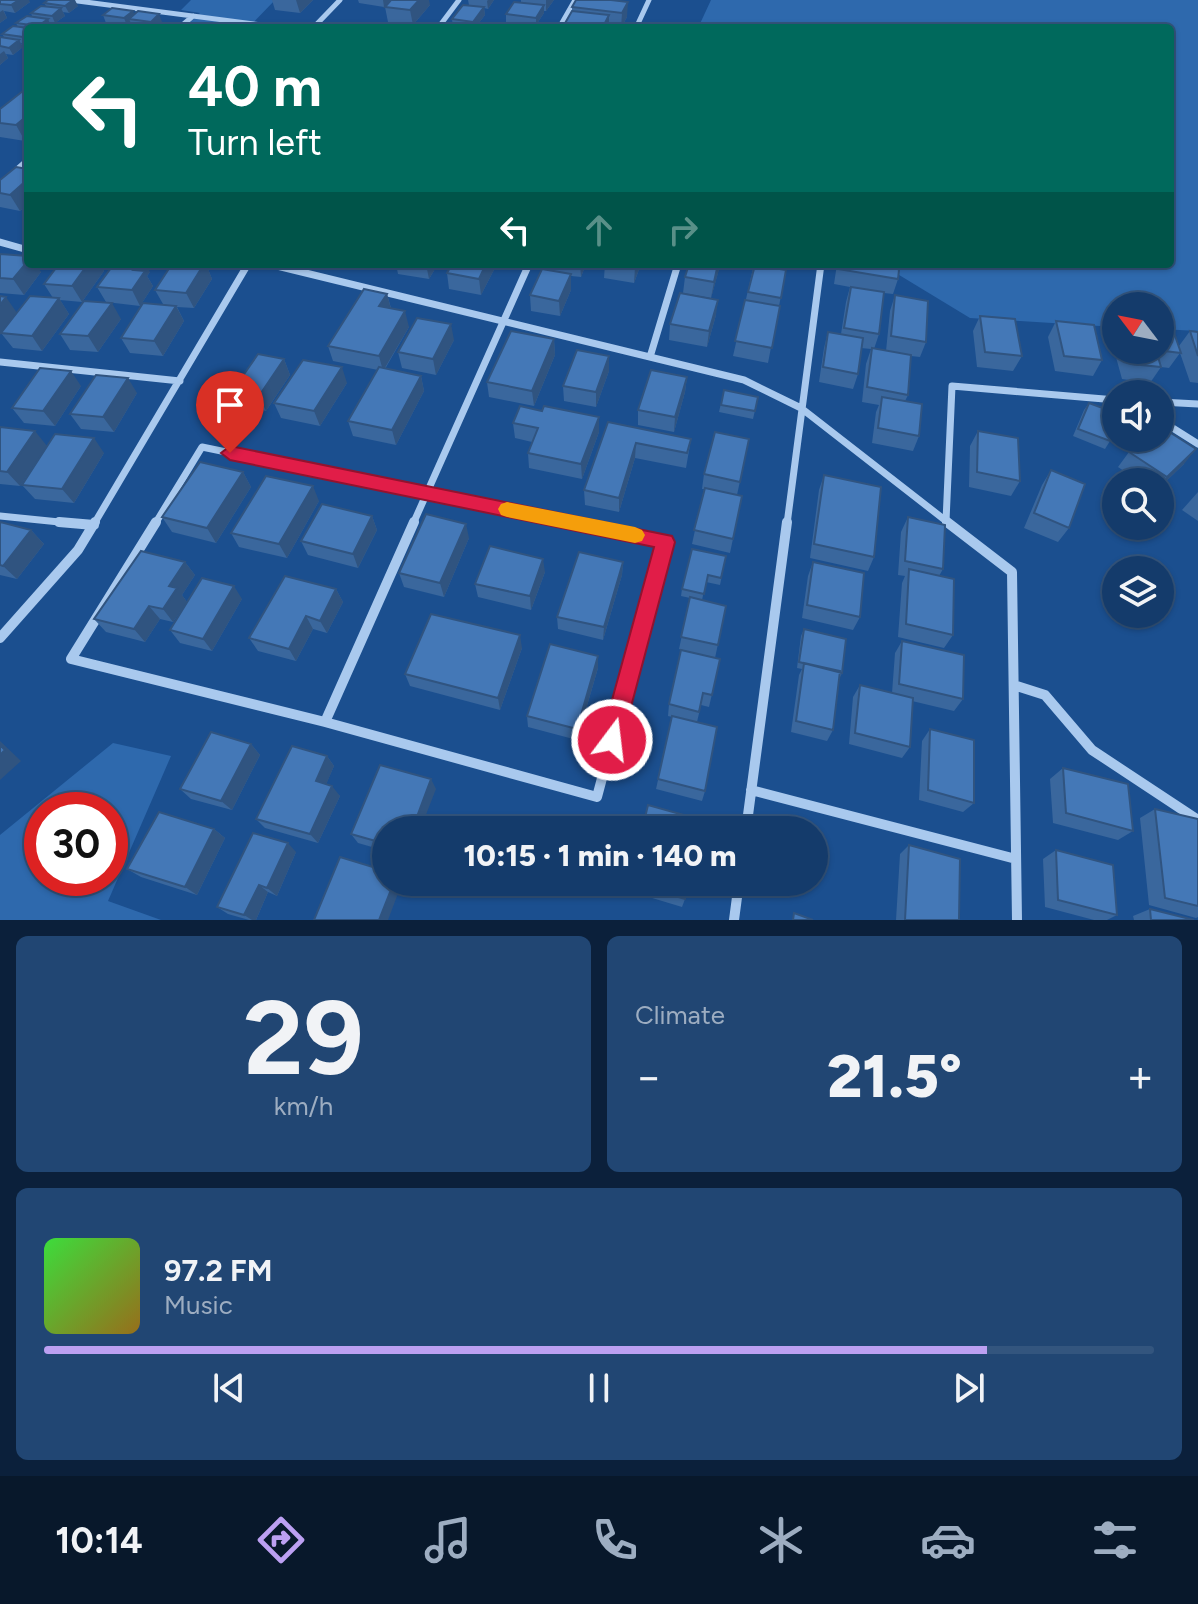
<!DOCTYPE html>
<meta charset="utf-8">
<style>
:root{--surface:#143b6b;--page:#214673;--text:#f1f3f6;--muted:#9dadc1;--line:#33557e;--accent:#bca0f2}
body{margin:0;font-family:Figtree,sans-serif;background:var(--page);color:var(--text);height:100vh;display:flex;flex-direction:column;font-size:30px;white-space:nowrap}
*{box-sizing:border-box;margin:0}
p{font-size:26px;color:var(--muted)}
.icon{flex:none;width:44px;height:44px;fill:none;stroke:currentColor;stroke-width:2;stroke-linecap:round;stroke-linejoin:round}
.map{position:relative;height:920px;overflow:hidden}
.sheet{display:flex;flex-direction:column;gap:16px;padding:16px;background:#0b203b;flex:1}
.sheet>*{flex:none}
.guide{position:absolute;left:24px;top:24px;width:1150px;height:244px;border-radius:8px;box-shadow:0 2px 6px #0004,0 0 0 2px var(--line);background:#00695c;color:#fff;overflow:hidden}
.needle{width:52px;rotate:302deg}
.buttons{position:absolute;left:1102px;top:292px;display:grid;gap:16px}
.buttons a{display:grid;place-items:center;width:72px;height:72px;border-radius:50%;background:var(--surface);box-shadow:0 2px 6px #0004,0 0 0 2px var(--line);font-size:40px}
.speed{position:absolute;left:24px;top:792px;display:flex;gap:16px;font-size:40px;font-weight:700;text-align:center}
.speed>*{display:grid;place-content:center;width:104px;height:104px;border-radius:50%;background:var(--surface);box-shadow:0 2px 6px #0004,0 0 0 2px var(--line);line-height:1}
.speed .limit{border:12px solid #d22;background:#fff;color:#111}
.pin{position:absolute;display:grid;place-items:center;width:68px;height:68px;color:#fff;margin:-82px -34px;border-radius:50% 50% 50% 0;rotate:-45deg;box-shadow:0 0 8px #0007}
.pin .icon{rotate:45deg}
.me{position:absolute;width:88px;margin:-44px;rotate:15deg;stroke-linejoin:round;filter:drop-shadow(0 0 6px #0008)}
.turn{display:flex;align-items:center;gap:28px;height:168px;padding:0 32px;font-size:36px}
.turn .icon{width:104px;height:104px;stroke-width:2.5}
.turn b{display:block;font-size:56px;line-height:68px}
.lanes{display:flex;align-items:center;height:76px;padding:0 32px;background:#0003;justify-content:center;gap:40px;direction:ltr}
.lanes .off{opacity:.35}
.big{font-size:60px;font-weight:800;line-height:1.1}
.sheet .widget{flex:1;display:flex;flex-direction:column;justify-content:center;gap:12px;min-width:0;padding:0 28px;border-radius:12px;background:var(--page)}
.sheet .dial{align-items:center;gap:0}
.dial b{font-size:104px;line-height:1}
.song{display:flex;align-items:center;gap:24px}
.cover{width:96px;height:96px;border-radius:12px;background:linear-gradient(135deg,hsl(120 70% 55%),hsl(40 70% 35%))}
.played{height:8px;border-radius:4px;background:linear-gradient(90deg,var(--accent) 85%,var(--line) 85%)}
.keys{display:flex;justify-content:space-around;direction:ltr}
.heat{display:flex;justify-content:space-between;align-items:center;font-size:44px;direction:ltr}
.sheet .tiles{flex:1;display:grid;gap:16px;grid-template-columns:1fr 1fr}
.widget:last-child{grid-column:span 2}
.trip{position:absolute;left:372px;top:816px;width:456px;height:80px;border-radius:40px;background:var(--surface);box-shadow:0 2px 6px #0004,0 0 0 2px var(--line);font-weight:800;line-height:80px;text-align:center}
.menu{display:flex;height:128px;justify-content:space-around;align-items:center;background:#08182b;color:var(--muted)}
.menu .icon{width:56px;height:56px}
.menu .on{color:var(--accent)}
.menu b{font-size:36px;color:var(--text)}
.map>svg:first-child{display:block}
.green{fill:#2e69ad;fill-rule:evenodd}
.lines{fill:none;stroke-linecap:round;stroke-linejoin:round}
.minor-far2{stroke:#a9c9ee;stroke-width:5}
.minor-far1{stroke:#a9c9ee;stroke-width:7}
.minor{stroke:#a9c9ee;stroke-width:10}
.wall{fill:#3a679d}
.shaded-wall{fill:#305480}
.building{fill:#4478b7;stroke:#305480;stroke-width:2}
.route{fill:#e11d48;stroke:#92132f;stroke-width:2}
.slow{fill:#f59e0b}
</style>
<div class="map">
<svg width="1198" height="920" viewBox="0 0 1198 920">
<rect width="100%" height="100%" fill="#1b4f8f"/>
<path class="green" d="M191,0H275L248,28H184L200,13L181,10Z
M711,0H1198V331L1160,329V306H1116V327L970,318L881,264H1170V28H698Z
M113,743L171,756L108,901L161,920H0V835ZM42,810H110V878H42Z"/>
<g class="lines">
<path class="minor-far2" d="M70,0L285,28
M179,28L193,16
M313,28L340,0
M438,28L459,0
M559,28L575,0
M636,28L649,0
M0,184L28,159"/>
<path class="minor-far1" d="M0,242L28,250
M251,264L277,266L744,380L801,408L950,524
M650,357L678,264
M0,362L180,381
M1160,402L1198,404
M1160,420L1198,444
M0,516L79,524
M946,521L952,386L1116,400
M94,524L248,264
M155,524L202,447L575,524
M413,524L529,264
M787,524L821,264"/>
<path class="minor" d="M59,522L94,525
M156,522L71,659L325,722L597,797L665,542L566,522
M947,522L1012,572L1017,920
M0,638L78,550L95,522
M1014,685L1045,695L1092,750L1198,820
M325,722L414,522
M751,790L1016,859
M746,830L787,522
M734,920L739,882"/>
</g>
<path class="wall" d="M0,0L30,2L15,13L4,11L7,18L0,23Z
M272,0H313L300,13L275,10Z
M358,0H390L384,7L359,3Z
M468,0H494L488,9L484,8L485,15L475,28L453,27L452,19L469,5Z
M521,0H554L546,11H544V13L536,25L506,22V14L521,3Z
M612,0L627,17L621,28L609,26V28H564V25L572,11V7Z
M44,3L78,6L69,13L63,12L65,16L55,23L50,22L51,26L49,28H28V44L21,43L23,47L13,55L6,54L8,58L0,65V37H4L2,34L18,27L16,23L32,16L31,13L46,6Z
M430,5L413,25L388,22L385,7Z
M135,14L162,22L155,28H144L132,26L131,23L127,26L106,23L103,15Z
M28,87V138L25,141L0,137V109Z
M28,153V168L22,158Z
M28,169V212L25,207L20,211L0,207V180Z
M0,254L41,272L24,295L0,293Z
M59,264H100L104,271L82,302L60,300L69,314L42,351L13,348L1,333L53,298L44,284Z
M172,264H206L212,279L194,308L177,307L184,321L163,356L130,353L121,338L163,304L155,290Z
M396,264H438L429,279L398,274Z
M497,264L481,295L449,289L447,273Z
M546,264H586L581,277L571,276V290L560,316L531,311L530,295L546,270Z
M605,264H641L634,283L604,278Z
M689,264H726V266L720,265L711,298L683,293L685,277Z
M754,264H783L782,269L786,270L768,363L733,356Z
M837,264H889L898,279L893,294L884,293L879,334L874,349L886,351L890,311L895,295L926,342L920,357L911,356L908,395L905,401L919,436L913,451L872,443L876,412L879,405L862,402L866,364L871,349L861,348L858,374L853,389L819,382L824,348L828,332L841,334L846,302L850,287L834,284Z
M150,272L147,276L153,286L140,306L106,302L97,287Z
M387,294L391,308L409,327L385,369L421,376L424,391L396,445L353,436L348,421L378,370L333,361L328,346Z
M716,315L707,347L669,340L670,324Z
M980,316L1022,356L1013,371L977,367L973,331Z
M121,319L98,352L70,350L60,334Z
M1056,321L1102,360L1093,376L1055,371L1048,337Z
M1116,331V350H1160L1179,346L1190,331L1198,332V383L1190,382L1180,353L1169,368L1161,367L1150,383L1122,379L1111,339Z
M554,339L555,355L534,406L489,397L487,382Z
M454,340L436,375L402,368L398,352Z
M284,359L290,375L266,411L240,405L233,390Z
M609,371L596,407L564,401L563,386Z
M687,377L685,392L674,432L638,425V410Z
M347,383L320,426L281,418L274,403Z
M81,386L55,426L24,423L12,408Z
M724,390L758,397L753,419L719,412Z
M137,393L114,432L81,429L70,414Z
M1089,403L1110,441L1105,449L1073,436L1084,410Z
M542,411L599,432L582,479L529,468L528,453L532,442L515,438L513,423Z
M608,422L691,439L686,468L635,458L619,512L585,505L584,490Z
M0,427L47,446L20,486L0,484Z
M978,431L1020,481L1011,496L969,487L970,446Z
M749,439L737,495L742,496L730,553L692,544L704,489H702L704,474Z
M1129,452L1184,464L1160,487V482H1140L1118,467Z
M104,453L74,503L35,499L22,485Z
M1051,470L1069,528L1058,542L1024,528L1042,485Z
M243,472L251,487L216,543L172,532L162,517Z
M824,475L874,557L868,571L810,558L819,490Z
M1198,492V521L1182,510Z
M319,501L287,558L239,547L231,533Z
M372,516L377,530L358,568L308,555L301,541Z
M908,517L943,569L939,576L953,635L944,648L898,637L902,583L905,576L898,575L901,532Z
M0,522L31,530L44,544L17,579L0,575Z
M469,538L444,597L404,587L399,573Z
M726,556L720,585L706,582L702,600L726,606L715,658L679,649L690,598L681,596L682,589Z
M185,562L195,575L182,595L187,602L173,622L160,619L145,642L106,632L94,619Z
M623,562L622,575L603,640L558,629L557,617Z
M813,562L860,617L853,630L802,618L808,576Z
M545,572L531,610L478,597L475,584Z
M336,589L343,602L327,633L313,629L296,661L258,651L249,638Z
M242,599L212,651L180,643L170,630Z
M804,629L842,673L839,679L833,730L827,741L791,732L799,675L802,669L797,668L801,636Z
M902,641L963,699L954,711L912,701L910,747L902,758L849,744L853,697L860,685L892,693L895,653Z
M522,648L500,710L410,686L405,674Z
M598,656V668L577,740L528,727L527,716Z
M720,659L709,707L701,705L697,722L705,791L702,801L656,789L672,717L668,716L669,704Z
M930,729L974,803L963,812L919,800L922,741Z
M251,744L260,755L232,810L191,799L180,789Z
M327,756L334,766L326,784L340,796L318,843L265,828L256,819Z
M1063,768L1133,831L1118,840L1053,823L1050,779Z
M436,789L386,830V851L358,843L351,834Z
M1155,809L1198,819V917L1196,918L1149,905L1140,818Z
M214,829L225,838L197,895L141,877L127,869Z
M909,845L959,920H896L900,854Z
M1056,850L1117,915L1107,920H1094L1045,907L1043,859Z
M296,852L277,896L268,892L256,920H249L228,914L217,907Z
M630,882L685,899L682,907L629,891Z
M1150,909L1194,920H1134L1133,916Z"/>
<path class="shaded-wall" d="M19,0H29L30,2L15,13L11,5Z
M73,0H75L78,6L69,13L65,6Z
M296,0H313L300,13Z
M383,0H390L384,7Z
M419,0H429L430,5L413,25L410,10Z
M488,0H494L488,9L487,1Z
M546,0H554L546,11Z
M628,2L627,17L621,28L622,13Z
M544,5V13L536,25V18Z
M484,7L485,15L475,28H474L473,22Z
M61,8L65,16L55,23L52,16Z
M3,10L7,18L0,23V12Z
M133,11L136,18L129,19L131,23L127,26L124,18Z
M159,14L162,22L155,28H153L151,22Z
M609,15V28H604V25Z
M48,19L51,26L49,28H39L38,26Z
M28,33V44H27L23,37Z
M19,40L23,47L13,55L9,48Z
M4,51L8,58L0,65V54Z
M28,115V138L25,141L16,125Z
M28,179V204H23L25,207L20,211L10,195Z
M28,261V264H36L41,272L24,295L13,279Z
M88,264H100L104,271L82,302L72,286Z
M137,264H146L150,272L147,276L153,286L140,306L132,290L133,270Z
M204,264H206L212,279L194,308L186,293Z
M426,264H438L429,279Z
M486,264H497L481,295L479,279Z
M580,264H586L581,277Z
M636,264H641L634,283L635,267Z
M718,264H720L719,270L711,298L714,282Z
M571,274V290L560,316L559,301Z
M387,294L391,309L379,306Z
M6,297L17,313L0,335V305Z
M59,298L69,314L42,351L32,336Z
M718,300L716,315L707,347L709,331Z
M112,303L121,319L98,352L88,336Z
M176,306L184,321L163,356L154,341Z
M405,311L409,327L383,371L379,356Z
M451,324L454,340L436,375L433,359Z
M554,339L555,355L534,406L532,391Z
M609,356V371L596,407V392Z
M284,359L290,375L266,411L259,396Z
M342,367L347,383L320,426L314,411Z
M71,371L81,386L55,426L43,411Z
M421,376L424,391L396,445L392,430Z
M687,377L685,392L674,432L675,417Z
M128,378L137,393L114,432L103,417Z
M599,417V432L582,479L581,464Z
M35,431L47,446L20,486L7,472Z
M94,438L104,453L74,503L62,489Z
M636,443L635,458L619,512V498Z
M1196,449L1184,464L1160,487L1167,477Z
M243,472L251,487L216,543L207,528Z
M313,486L319,501L287,558L279,544Z
M372,516L377,530L358,568L353,554Z
M466,524L469,538L444,597L440,583Z
M31,530L44,544L17,579L3,566Z
M543,559L545,572L531,610L530,596Z
M185,562L195,575L182,595L187,602L173,622L163,609L169,586Z
M623,562L622,575L603,640L604,627Z
M234,586L242,599L212,651L203,639Z
M336,589L343,602L327,633L320,621Z
M149,606L160,619L145,642L134,629Z
M306,616L313,629L296,661L289,649Z
M520,635L522,648L500,710L498,698Z
M598,656V668L577,740V729Z
M0,741L21,761L0,780Z
M251,744L260,755L232,810L221,801Z
M327,756L334,766L323,792L316,781Z
M431,779L436,789L420,830H412Z
M332,786L340,796L318,843L310,834Z
M214,829L225,838L197,895L185,887Z
M288,843L296,852L277,896L267,888Z
M394,882L402,883L388,920H379Z
M259,885L268,892L256,920H252L244,915Z"/>
<path class="building" d="M0,0H19L11,5L0,4Z
M48,0H73L65,6L44,3Z
M391,0H419L410,10L385,7Z
M576,0H611L628,2L622,13L572,7Z
M514,2L544,5L536,18L506,14Z
M463,5L484,7L473,22L452,19Z
M41,6L61,8L52,16L31,13Z
M112,8L133,11L124,18L103,15Z
M138,11L159,14L151,22L129,19Z
M572,11L609,15L604,25L592,23L589,28L564,25Z
M27,16L48,19L38,26L16,23Z
M13,26L28,28V33L23,37L2,34Z
M0,37L19,40L9,48L0,46Z
M28,87V115L16,125L0,123V109Z
M16,167L28,169V179L10,195L0,193V180Z
M0,254L28,256V261L13,279L0,278Z
M59,264H88L72,286L44,284Z
M114,264H137L133,270L145,271L132,290L97,287Z
M172,264H204L186,293L155,290Z
M452,264H486L479,279L447,273Z
M616,264H636L635,267Z
M689,264H718L714,282L685,277Z
M839,264H889L899,270L898,279L838,269Z
M755,265L786,270L781,298L748,292Z
M542,269L571,274L559,301L530,295Z
M851,287L884,292L879,334L844,328Z
M364,289L387,294L379,306L405,311L379,356L328,346Z
M680,293L718,300L709,331L670,324Z
M895,295L928,301L926,342L891,336Z
M0,296L6,297L0,305Z
M30,296L59,298L32,336L1,333Z
M745,300L780,306L772,348L735,341Z
M84,301L112,303L88,336L60,334Z
M143,303L176,306L154,341L121,338Z
M980,316L1015,319L1022,356L985,352Z
M417,318L451,324L433,359L398,352Z
M1056,321L1094,325L1102,360L1064,356Z
M1160,328L1173,330L1181,353L1156,350L1161,367L1132,364L1128,350H1160Z
M511,331L554,339L532,391L487,382Z
M1190,331L1198,332V356Z
M828,332L863,338L858,374L823,367Z
M872,348L911,355L908,395L867,387Z
M577,350L609,356L596,392L563,386Z
M258,354L284,359L259,396L233,390Z
M303,360L342,367L314,411L274,403Z
M379,367L421,376L392,430L348,421Z
M40,368L71,371L43,411L12,408Z
M651,370L687,377L675,417L638,410Z
M96,375L128,378L103,417L70,414Z
M724,390L758,397L755,411L721,405Z
M882,397L922,404L919,436L878,428Z
M1089,403L1116,413V424L1110,441L1078,429Z
M520,406L542,411L544,406L599,417L581,464L528,453L538,428L513,423Z
M608,422L691,439L687,453L636,443L619,498L584,490Z
M1160,426L1196,449L1167,477L1129,452L1145,438H1160Z
M0,427L35,431L7,472L0,471Z
M978,431L1018,438L1020,481L977,472Z
M715,432L749,439L740,482L704,474Z
M55,434L94,438L62,489L22,485Z
M200,462L243,472L207,528L162,517Z
M1051,470L1085,484L1069,528L1034,513Z
M824,475L881,487L874,557L814,544Z
M266,476L313,486L279,544L231,533Z
M705,488L742,496L733,539L694,530Z
M322,504L372,516L353,554L301,541Z
M426,514L466,524L440,583L399,573Z
M908,517L945,525L943,569L905,561Z
M0,522L31,530L3,566L0,565Z
M490,546L543,559L530,596L475,584Z
M692,549L726,556L721,578L708,575L704,594L682,589Z
M141,551L185,562L169,586L177,588L163,609L149,606L134,629L94,619Z
M579,552L623,562L604,627L557,617Z
M813,562L864,573L860,617L807,605Z
M909,569L954,579L953,635L906,624Z
M285,576L336,589L320,621L306,616L289,649L249,638Z
M202,578L234,586L203,639L170,630Z
M690,597L726,606L718,645L681,637Z
M431,614L520,635L498,698L405,674Z
M804,629L846,639L842,673L799,662Z
M902,641L964,655L963,699L899,684Z
M550,644L598,656L577,729L527,716Z
M681,650L720,659L712,695L703,693L699,712L669,704Z
M804,663L840,671L833,730L796,721Z
M860,685L913,698L910,747L855,733Z
M672,716L717,727L705,791L658,779Z
M930,729L974,740V803L928,790Z
M211,732L251,744L221,801L180,789Z
M0,745L5,750L0,755Z
M292,746L327,756L316,781L332,786L310,834L256,819Z
M380,765L431,779L412,830H386V844L351,834Z
M1063,768L1128,784L1133,831L1066,813Z
M648,805L716,824L714,830H642Z
M1155,809L1198,819V906L1165,898Z
M159,812L214,829L185,887L127,869Z
M253,833L288,843L267,888L259,885L244,915L217,907Z
M909,845L960,859L959,920H905Z
M1056,850L1113,865L1117,915L1058,900Z
M340,857L386,871V882H394L379,920H314Z
M630,882H688L685,899L630,883Z
M1150,909L1194,920H1151Z
M794,913L813,920H793Z"/>
<path class="route" d="M230,446L672,536L675,542L620,748L612,752L604,748L601,740L654,547L230,460L221,453Z"/>
<path class="slow" d="M507,502L635,527L642,530L645,535L642,541L635,543L507,517L501,515L498,509L501,504Z"/>
</svg>
<div class="buttons">
<a><svg class="needle" viewBox="-14 -14 28 28"><path d="M0-13l5 13h-10z" fill="#e53935"/><path d="M0 13l5-13h-10z" fill="#9dadc1"/></svg></a>
<a><svg class="icon" aria-label="sound" viewBox="0 0 24 24"><path d="M4 9h4l5-4v14l-5-4H4zM17 9q2 3 0 6"/></svg></a>
<a><svg class="icon" aria-label="search" viewBox="0 0 24 24"><circle cx="10" cy="10" r="6"/><path d="M15 15l6 6"/></svg></a>
<a><svg class="icon" aria-label="layers" viewBox="0 0 24 24"><path d="M12 4l9 5-9 5-9-5zM3 14l9 5 9-5"/></svg></a>
</div>
<div class="speed"><div class="limit">30</div></div>
<div class="pin" style="left:230px;top:453px;background:#d93025"><svg class="icon" aria-label="arrive" viewBox="0 0 24 24"><path d="M6 21V4h12l-3 4 3 4H6"/></svg></div>
<svg class="me" style="left:612px;top:740px" viewBox="-20 -20 40 40"><circle r="17" fill="#e11d48" stroke="#fff" stroke-width="3"/><path d="M0-11L8 9 0 5-8 9z" fill="#fff"/></svg>
<div class="trip">10:15 · 1 min · 140 m</div>
<div class="guide">
<div class="turn"><svg class="icon" aria-label="left" viewBox="0 0 24 24"><path d="M17 20v-9H6M10 6l-5 5 5 5"/></svg><div><b>40 m</b>Turn left</div></div>
<div class="lanes"><svg class="icon" aria-label="left" viewBox="0 0 24 24"><path d="M17 20v-9H6M10 6l-5 5 5 5"/></svg><svg class="icon off" aria-label="ahead" viewBox="0 0 24 24"><path d="M12 20V5M6 11l6-6 6 6"/></svg><svg class="icon off" aria-label="right" viewBox="0 0 24 24"><path d="M7 20v-9h11M14 6l5 5-5 5"/></svg></div>
</div>
</div>
<section class="sheet">
<div class="tiles">
<div class="widget dial"><b>29</b><p>km/h</p></div>
<div class="widget"><p>Climate</p>
<div class="heat"><a>−</a><b class="big">21.5°</b><a>+</a></div>
</div>
<div class="widget">
<div class="song"><i class="cover"></i><div><b>97.2 FM</b><p>Music</p></div></div>
<div class="played"></div>
<div class="keys"><svg class="icon" aria-label="previous" viewBox="0 0 24 24"><path d="M18 5L8 12l10 7zM5 5v14"/></svg><svg class="icon" aria-label="pause" viewBox="0 0 24 24"><path d="M8 5v14M16 5v14"/></svg><svg class="icon" aria-label="next" viewBox="0 0 24 24"><path d="M6 5l10 7-10 7zM19 5v14"/></svg></div>
</div>
</div>
</section>
<nav class="menu">
<b>10:14</b>
<svg class="icon on" aria-label="directions" viewBox="0 0 24 24"><path d="M12 3l9 9-9 9-9-9zM9 14v-3h6M13 9l2 2-2 2"/></svg>
<svg class="icon" aria-label="music" viewBox="0 0 24 24"><path d="M9 18V5l10-2v13"/><circle cx="6" cy="18" r="3"/><circle cx="16" cy="16" r="3"/></svg>
<svg class="icon" aria-label="phone" viewBox="0 0 24 24"><path d="M5 4h4l2 5-3 2q2 4 5 5l2-3 5 2v4C11 20 4 13 5 4z"/></svg>
<svg class="icon" aria-label="climate" viewBox="0 0 24 24"><path d="M12 3v18M4 7l16 10M4 17L20 7"/></svg>
<svg class="icon" aria-label="car" viewBox="0 0 24 24"><path d="M5 17H2v-5l4-1 3-4h7l3 4 3 1v5h-3M9 17h6M6 11h13"/><circle cx="7" cy="17" r="2"/><circle cx="17" cy="17" r="2"/></svg>
<svg class="icon" aria-label="filters" viewBox="0 0 24 24"><path d="M4 7h16M4 17h16"/><circle cx="9" cy="7" r="2"/><circle cx="15" cy="17" r="2"/></svg>
</nav>
